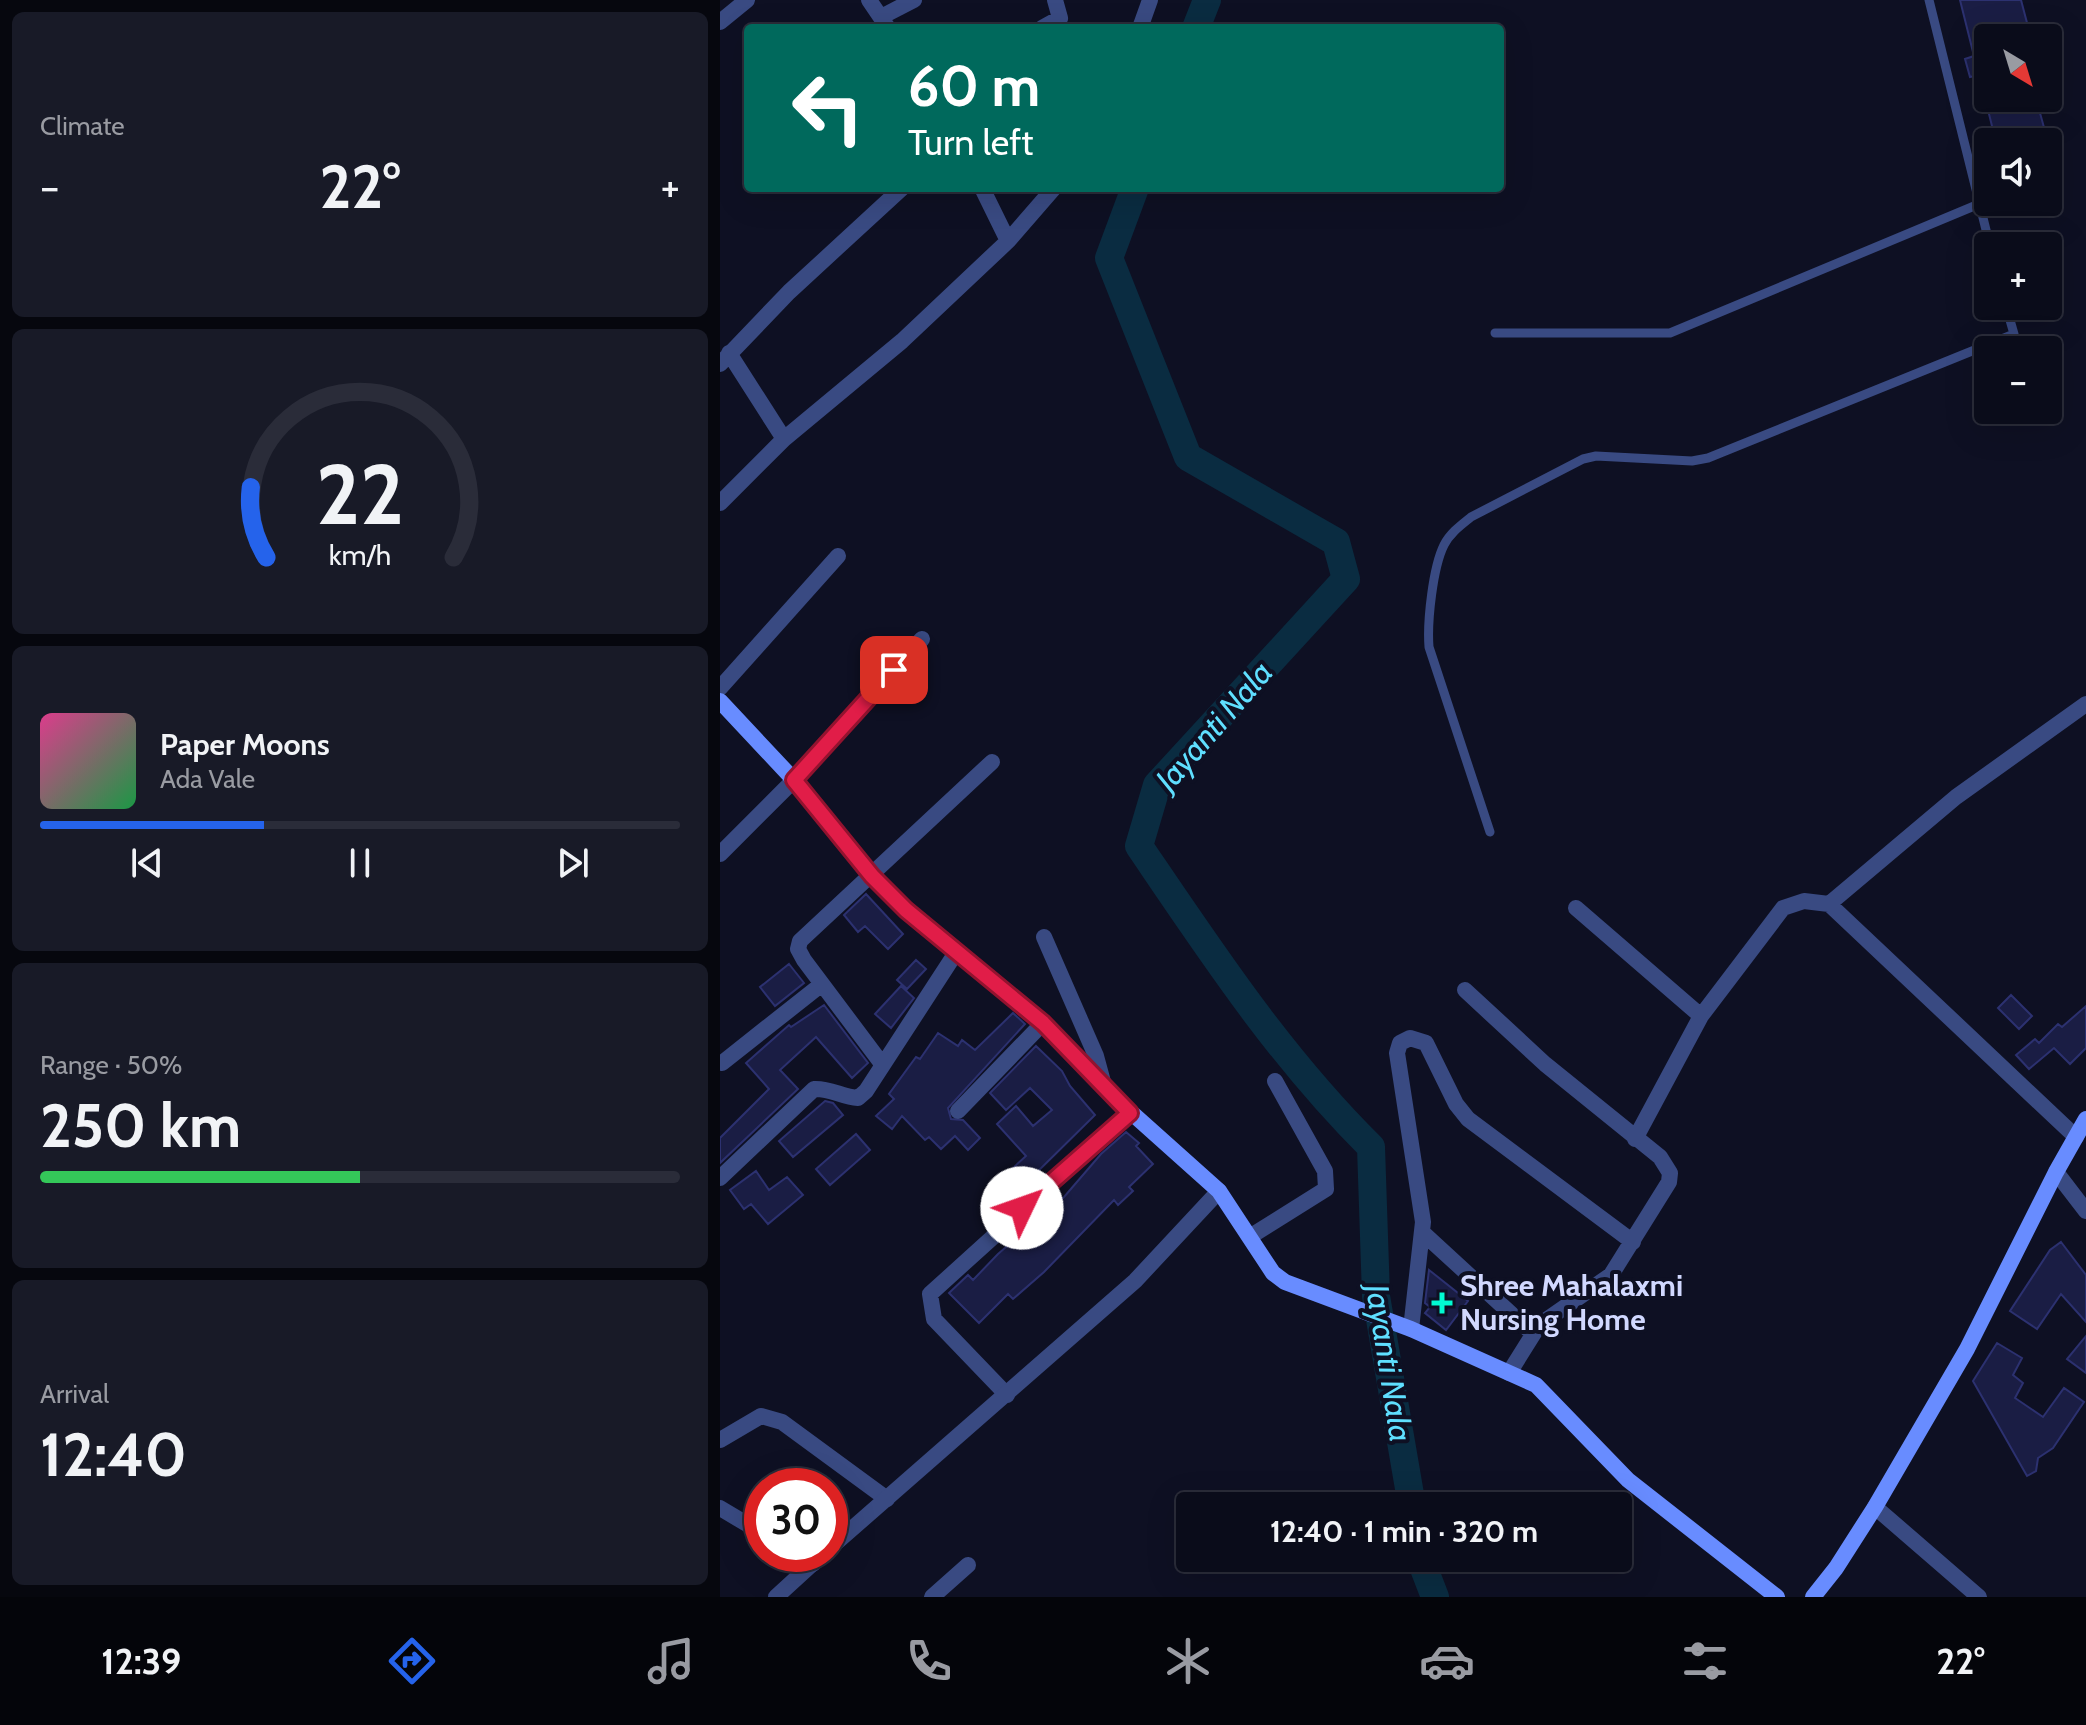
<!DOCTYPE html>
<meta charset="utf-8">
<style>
:root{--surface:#0a0c1a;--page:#181a27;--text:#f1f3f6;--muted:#999ba2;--line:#2a2c39;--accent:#2563eb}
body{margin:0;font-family:Cabin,sans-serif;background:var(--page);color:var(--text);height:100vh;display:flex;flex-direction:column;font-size:30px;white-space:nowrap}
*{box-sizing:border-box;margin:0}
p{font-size:26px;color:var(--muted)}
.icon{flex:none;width:44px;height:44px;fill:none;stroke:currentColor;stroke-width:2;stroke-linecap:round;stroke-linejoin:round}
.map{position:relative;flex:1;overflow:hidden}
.sheet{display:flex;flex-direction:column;gap:12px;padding:12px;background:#06070e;width:720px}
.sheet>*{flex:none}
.banner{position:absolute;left:24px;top:24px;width:760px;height:168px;border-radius:8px;box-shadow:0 8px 32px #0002,0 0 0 2px var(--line);background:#00695c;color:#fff;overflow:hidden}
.needle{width:52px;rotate:142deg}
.tools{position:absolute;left:1254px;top:24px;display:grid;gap:16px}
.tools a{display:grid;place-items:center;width:88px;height:88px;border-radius:8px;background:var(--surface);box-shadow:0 8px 32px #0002,0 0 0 2px var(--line);font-size:40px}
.speed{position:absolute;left:24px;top:1468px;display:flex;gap:16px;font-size:40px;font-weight:700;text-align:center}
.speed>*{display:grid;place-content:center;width:104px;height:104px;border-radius:50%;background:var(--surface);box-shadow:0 8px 32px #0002,0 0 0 2px var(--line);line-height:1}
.speed .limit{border:12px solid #d22;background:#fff;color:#111}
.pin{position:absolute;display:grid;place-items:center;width:68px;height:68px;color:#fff;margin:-34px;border-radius:16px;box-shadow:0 4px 12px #0006}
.me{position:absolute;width:88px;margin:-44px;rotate:48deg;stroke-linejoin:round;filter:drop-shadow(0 0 6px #0008)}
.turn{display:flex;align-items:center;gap:28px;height:168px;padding:0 32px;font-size:36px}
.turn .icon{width:104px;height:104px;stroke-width:2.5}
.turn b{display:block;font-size:56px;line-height:68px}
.big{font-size:60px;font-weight:700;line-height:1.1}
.sheet .card{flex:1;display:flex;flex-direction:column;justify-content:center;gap:12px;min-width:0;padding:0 28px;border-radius:12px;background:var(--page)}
.sheet .dial{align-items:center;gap:0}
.dial svg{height:208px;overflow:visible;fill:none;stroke:var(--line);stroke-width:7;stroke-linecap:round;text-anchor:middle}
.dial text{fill:var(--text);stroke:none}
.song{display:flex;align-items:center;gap:24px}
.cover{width:96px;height:96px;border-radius:12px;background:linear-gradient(135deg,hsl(330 70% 55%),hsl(140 70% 35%))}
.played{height:8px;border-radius:4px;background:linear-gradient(90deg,var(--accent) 35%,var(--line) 35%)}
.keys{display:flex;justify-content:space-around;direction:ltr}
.heat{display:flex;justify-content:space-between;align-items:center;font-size:44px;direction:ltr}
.charge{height:12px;border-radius:6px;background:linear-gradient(90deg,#34c759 50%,var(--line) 0)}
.trip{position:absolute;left:456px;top:1492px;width:456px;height:80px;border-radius:8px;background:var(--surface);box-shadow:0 8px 32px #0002,0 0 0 2px var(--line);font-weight:700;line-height:80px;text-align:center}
.menu{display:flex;height:128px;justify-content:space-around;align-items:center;background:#04050a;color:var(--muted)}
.menu .icon{width:56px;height:56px}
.menu .active{color:var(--accent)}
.menu b{font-size:36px;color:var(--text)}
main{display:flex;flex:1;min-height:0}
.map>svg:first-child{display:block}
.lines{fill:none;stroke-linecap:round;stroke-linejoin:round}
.river{stroke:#0a2c41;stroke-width:28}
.building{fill:#1a1d44;stroke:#2c3170;stroke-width:2}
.service{stroke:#394a82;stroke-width:9}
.minor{stroke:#394a82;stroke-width:16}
.tertiary{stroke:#394a82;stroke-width:16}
.secondary{stroke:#688cff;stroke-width:16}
.route-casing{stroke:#92132f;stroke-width:20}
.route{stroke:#e11d48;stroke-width:14}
.poi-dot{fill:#01fbd2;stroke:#0e1023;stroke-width:3}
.labels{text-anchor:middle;stroke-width:8;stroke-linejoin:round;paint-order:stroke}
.poi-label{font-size:30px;font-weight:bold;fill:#d1d8ff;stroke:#0e1023;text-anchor:start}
.water-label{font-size:32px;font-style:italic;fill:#5fdfff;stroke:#0e1023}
</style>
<main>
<section class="sheet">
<div class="card"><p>Climate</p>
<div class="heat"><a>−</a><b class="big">22°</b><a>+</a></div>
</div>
<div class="card dial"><svg viewBox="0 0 100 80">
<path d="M14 69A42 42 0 1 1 86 69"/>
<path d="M14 69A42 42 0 0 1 8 42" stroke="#2563eb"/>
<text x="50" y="56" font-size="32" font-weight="700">22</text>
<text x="50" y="72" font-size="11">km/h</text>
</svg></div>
<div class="card">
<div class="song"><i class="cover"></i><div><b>Paper Moons</b><p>Ada Vale</p></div></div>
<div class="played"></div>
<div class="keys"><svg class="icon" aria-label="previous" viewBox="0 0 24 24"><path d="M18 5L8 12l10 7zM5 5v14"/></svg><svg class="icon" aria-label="pause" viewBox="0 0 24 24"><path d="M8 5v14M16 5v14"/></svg><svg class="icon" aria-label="next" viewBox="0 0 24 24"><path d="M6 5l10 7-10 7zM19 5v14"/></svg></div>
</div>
<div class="card"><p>Range · 50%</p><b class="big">250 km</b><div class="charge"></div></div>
<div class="card"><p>Arrival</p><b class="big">12:40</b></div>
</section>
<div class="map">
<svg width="1366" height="1597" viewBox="0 0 1366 1597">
<rect width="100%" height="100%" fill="#0e1023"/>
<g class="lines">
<path class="river" d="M476,28L487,0
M415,188L389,258L468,457L616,542L626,579L437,785L419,846C491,952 560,1057 651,1147L656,1296L692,1506
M700,1558L715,1597"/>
</g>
<path class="building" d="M1240,0H1301L1311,38H1268V73L1250,77L1245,59L1254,56Z
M1265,98H1321L1320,113L1328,142H1276Z
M146,894L183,934L168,949L145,926L138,932L124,915Z
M196,960L206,969L187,989L177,980Z
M69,964L84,983L55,1006L40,987Z
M181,986L194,998L171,1028L155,1014Z
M1291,995L1312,1016L1299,1029L1278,1008Z
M104,1005L148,1063L132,1078L96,1037L60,1070L78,1089L0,1163V1138L49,1089L26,1063L69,1025L71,1027Z
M1366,1006V1048L1350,1064L1334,1048L1309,1069L1296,1055L1315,1039L1319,1043L1338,1024L1342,1027Z
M293,1013L305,1024L228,1108L231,1119L243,1120L260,1138L248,1150L235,1136L221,1149L209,1137L205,1140L182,1116L172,1129L156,1116L174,1099L169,1094L196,1057L200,1059L218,1033L238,1046L242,1040L255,1050Z
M316,1046L342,1071L350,1086L375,1115L306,1183L293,1168L306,1156L277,1124L296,1106L313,1126L332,1110L310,1088L286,1110L270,1093Z
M105,1101L113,1103L123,1115L73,1157L59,1141Z
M406,1132L419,1143L416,1146L433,1164L409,1187L413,1191L398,1205L394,1200L324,1272L293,1299L288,1294L259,1323L229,1293L248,1275L253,1280L278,1254L344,1197L381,1154Z
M136,1134L150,1150L110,1185L96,1169Z
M36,1171L49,1190L67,1177L83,1195L48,1224L31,1204L24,1209L10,1190Z
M1341,1242L1366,1275V1322L1341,1294L1317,1329L1290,1311L1330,1250Z
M709,1270L748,1301L726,1330L705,1313L710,1307L705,1303Z
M1366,1336V1373L1347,1359Z
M1277,1343L1302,1358L1293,1375L1303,1383L1295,1398L1323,1417L1344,1388L1364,1402L1333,1448L1318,1458L1316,1471L1307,1476L1253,1381Z"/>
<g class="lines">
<path class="service" d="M1209,0L1270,246
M775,333H950L1259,204
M770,832L709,647C707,621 713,567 724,545C730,533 741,525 751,517L863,459L876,456L972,461L988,458L1294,334L1286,306"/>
<path class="minor" d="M149,0L168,28
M161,17L194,0
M0,22L27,0
M322,28L340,18L335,0
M420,28L430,0
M288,241L334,188
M9,353L64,439
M0,364L69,292L182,188
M0,503L64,439L182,341L288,241L262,188
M0,688L118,556
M0,854L74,780L202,639
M1109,904L1236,797L1366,704
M856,908L981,1016
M324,937L376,1056L385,1089
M745,990L825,1064L940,1157L950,1173L949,1182L891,1275L819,1325L789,1373
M2,1063L102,984
M162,1064L84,960L78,949L80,941L272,762
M238,1111L323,1023
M915,1139L981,1016L1063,908L1084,901L1109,904L1356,1137
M1336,1172L1366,1211
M0,1178L94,1089C110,1088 122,1097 138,1098L146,1091L237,951
M703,1233L812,1333
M531,1236L606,1189L605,1171L555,1081
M691,1329L703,1222L677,1053L680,1043L690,1038L706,1043L736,1104L748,1119L913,1242
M287,1395L214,1319L210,1294L410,1113
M0,1440L41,1416L62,1422L167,1499
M1155,1507L1259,1597
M0,1508L42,1533
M76,1554L93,1564
M212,1597L248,1565"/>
<path class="tertiary" d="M110,1548L415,1281L499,1191
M56,1597L103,1554"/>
<path class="secondary" d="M0,701L74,780L152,876L186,910L323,1023L385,1089L499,1191L553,1273L565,1282L691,1329L816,1385L908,1480L1057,1597
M1093,1597L1116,1568L1155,1507L1247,1349L1336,1172L1366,1119"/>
</g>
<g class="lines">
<g class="route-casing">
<path id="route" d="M174,670L74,780L152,876L186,910L323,1023L410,1113L302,1208"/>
</g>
<use href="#route" class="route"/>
</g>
<path class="poi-dot" d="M718 1291h8v8h8v8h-8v8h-8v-8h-8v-8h8z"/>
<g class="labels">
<g class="poi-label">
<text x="740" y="1296">Shree Mahalaxmi<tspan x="740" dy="34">Nursing Home</tspan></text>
</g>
<g class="water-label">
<text transform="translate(494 726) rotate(-49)" y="11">Jayanti Nala</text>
<text transform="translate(669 1363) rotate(81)" y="11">Jayanti Nala</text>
</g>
</g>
</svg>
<div class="tools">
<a><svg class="needle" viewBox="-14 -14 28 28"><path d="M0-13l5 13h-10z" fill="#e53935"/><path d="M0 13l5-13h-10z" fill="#999ba2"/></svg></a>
<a><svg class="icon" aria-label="sound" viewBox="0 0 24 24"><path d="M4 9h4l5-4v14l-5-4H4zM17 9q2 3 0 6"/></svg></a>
<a>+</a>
<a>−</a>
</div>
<div class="speed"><div class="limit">30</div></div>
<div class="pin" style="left:174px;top:670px;background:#d93025"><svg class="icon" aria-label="arrive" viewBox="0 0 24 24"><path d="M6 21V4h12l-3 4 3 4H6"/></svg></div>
<svg class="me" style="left:302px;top:1208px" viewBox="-20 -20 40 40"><circle r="19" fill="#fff"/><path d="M0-13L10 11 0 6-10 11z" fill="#e11d48"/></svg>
<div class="trip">12:40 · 1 min · 320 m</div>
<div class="banner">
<div class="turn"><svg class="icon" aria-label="left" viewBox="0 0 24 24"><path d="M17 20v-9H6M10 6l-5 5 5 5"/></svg><div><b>60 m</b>Turn left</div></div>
</div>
</div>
</main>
<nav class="menu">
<b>12:39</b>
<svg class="icon active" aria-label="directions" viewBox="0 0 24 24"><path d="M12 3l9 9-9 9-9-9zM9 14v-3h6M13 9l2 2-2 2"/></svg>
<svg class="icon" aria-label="music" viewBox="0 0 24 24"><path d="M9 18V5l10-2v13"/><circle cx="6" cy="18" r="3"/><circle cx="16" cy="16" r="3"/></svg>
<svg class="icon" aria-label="phone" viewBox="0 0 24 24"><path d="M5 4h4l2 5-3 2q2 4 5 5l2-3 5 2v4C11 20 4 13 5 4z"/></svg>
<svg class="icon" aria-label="climate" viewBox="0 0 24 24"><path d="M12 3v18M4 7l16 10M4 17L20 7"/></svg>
<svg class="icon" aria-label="car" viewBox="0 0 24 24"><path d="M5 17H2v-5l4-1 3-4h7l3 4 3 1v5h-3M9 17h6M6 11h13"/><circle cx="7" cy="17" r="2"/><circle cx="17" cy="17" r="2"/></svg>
<svg class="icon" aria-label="filters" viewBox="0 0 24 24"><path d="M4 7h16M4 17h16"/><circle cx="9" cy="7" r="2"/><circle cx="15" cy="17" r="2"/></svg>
<b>22°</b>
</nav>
